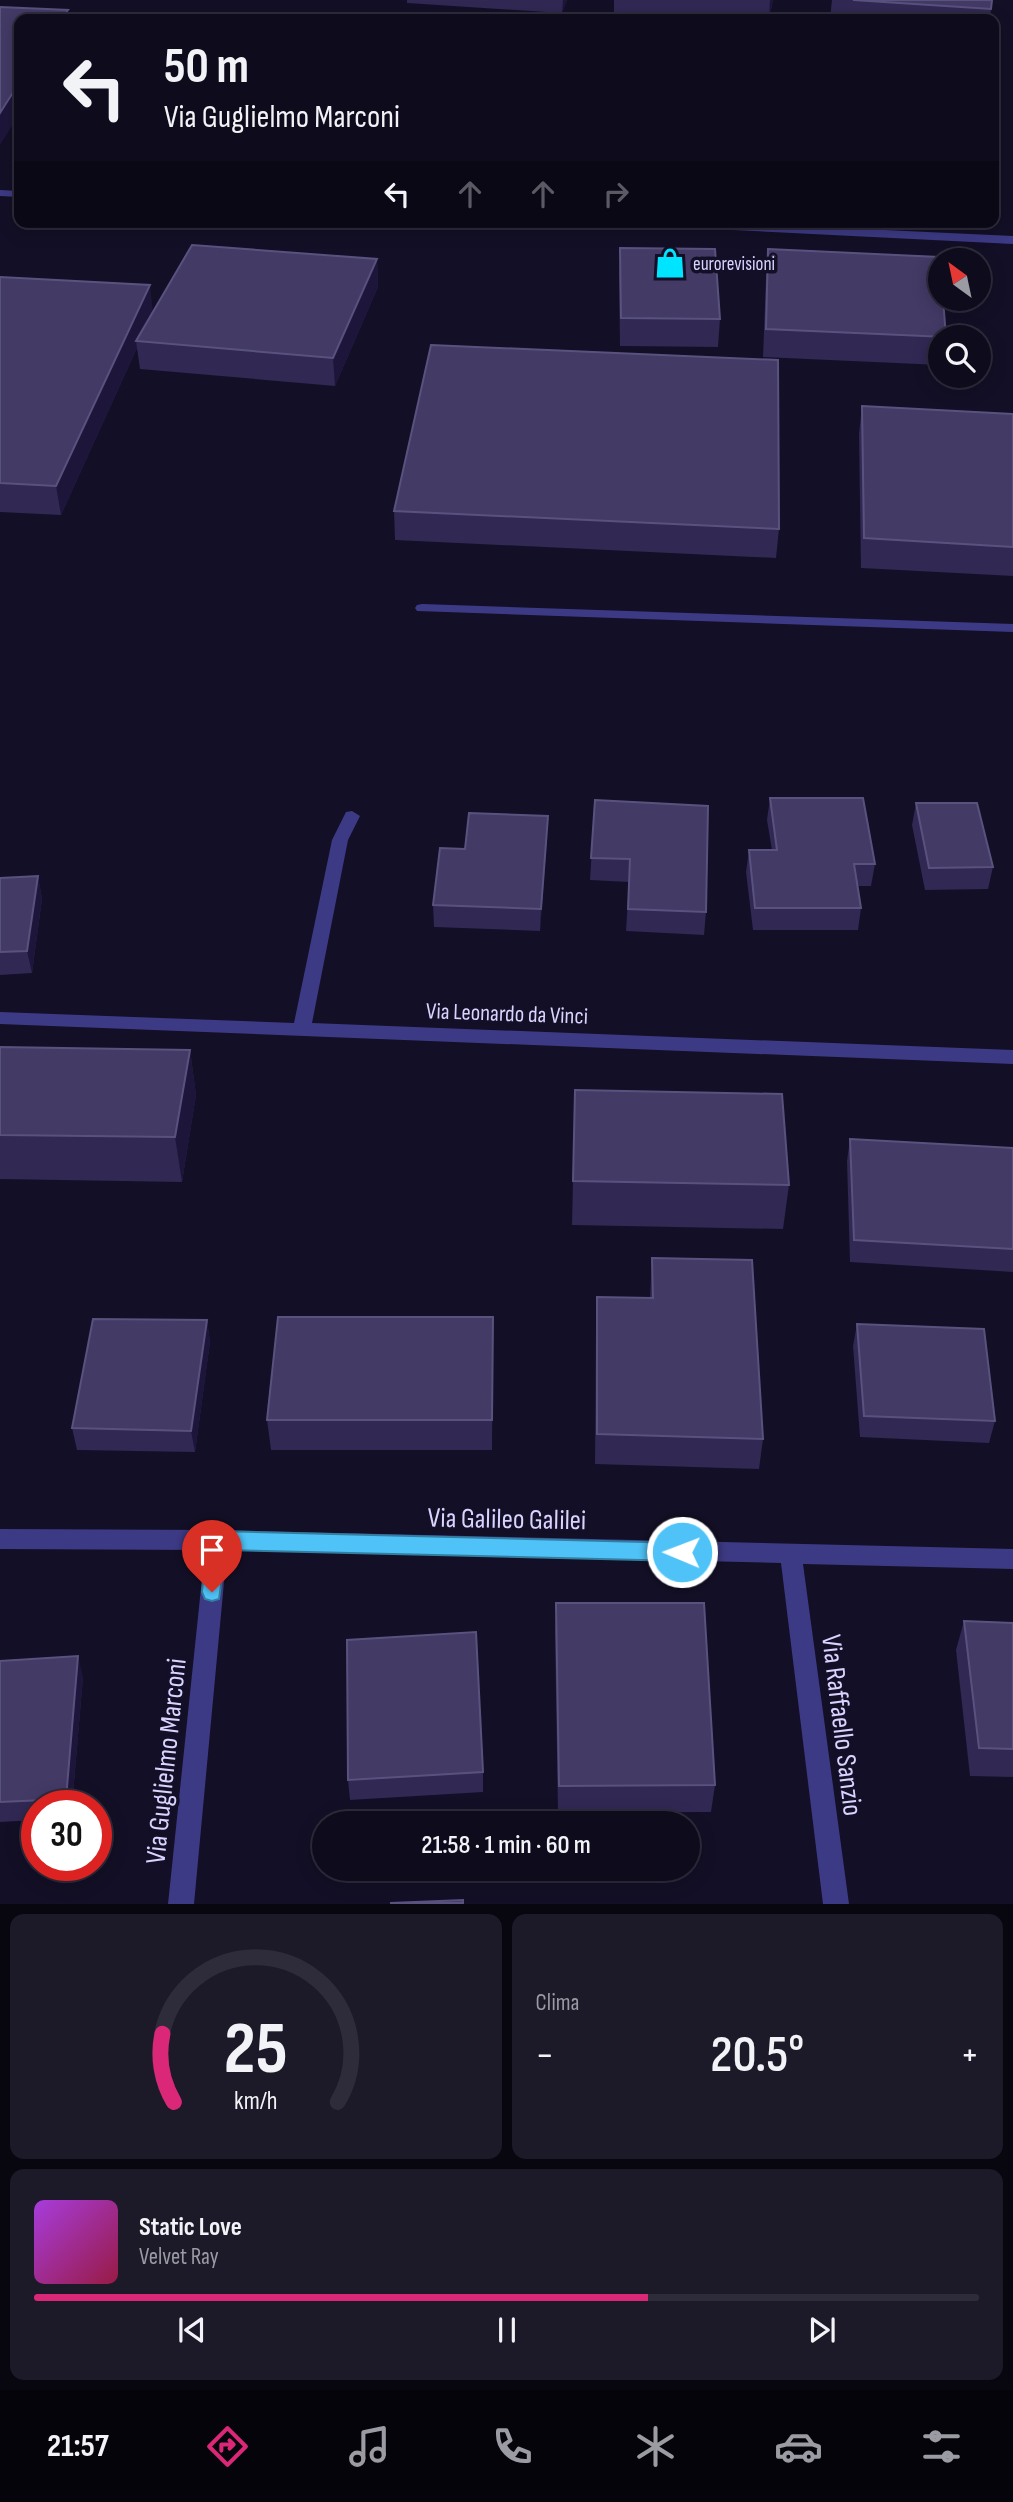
<!DOCTYPE html>
<html lang="it">
<meta charset="utf-8">
<style>
:root{--surface:#0e0b1c;--page:#1c1929;--text:#f1f3f6;--muted:#9b9ba3;--line:#2e2b3b;--accent:#db2777}
body{margin:0;font-family:"Sofia Sans Condensed",sans-serif;background:var(--page);color:var(--text);height:100vh;display:flex;flex-direction:column;font-size:26px;white-space:nowrap}
*{box-sizing:border-box;margin:0}
p{font-size:23px;color:var(--muted)}
.icon{flex:none;width:38px;height:38px;fill:none;stroke:currentColor;stroke-width:2;stroke-linecap:round;stroke-linejoin:round}
.map{position:relative;height:1904px;overflow:hidden}
.drawer{display:flex;flex-direction:column;gap:10px;padding:10px;background:#08060f;flex:1}
.drawer>*{flex:none}
.hud{position:absolute;left:14px;top:14px;width:985px;height:214px;border-radius:14px;box-shadow:0 4px 18px #0003,0 0 0 2px var(--line);background:#0e0b1c;color:var(--text);overflow:hidden}
.needle{width:46px;rotate:327deg}
.tools{position:absolute;left:928px;top:248px;display:grid;gap:14px}
.tools a{display:grid;place-items:center;width:63px;height:63px;border-radius:50%;background:var(--surface);box-shadow:0 4px 18px #0003,0 0 0 2px var(--line);font-size:35px}
.speed{position:absolute;left:21px;top:1790px;display:flex;gap:14px;font-size:35px;font-weight:700;text-align:center}
.speed>*{display:grid;place-content:center;width:91px;height:91px;border-radius:50%;background:var(--surface);box-shadow:0 4px 18px #0003,0 0 0 2px var(--line);line-height:1}
.speed .limit{border:10px solid #d22;background:#fff;color:#111}
.pin{position:absolute;display:grid;place-items:center;width:60px;height:60px;color:#fff;margin:-72px -30px;border-radius:50% 50% 50% 0;rotate:-45deg;box-shadow:0 0 7px #0007}
.pin .icon{rotate:45deg}
.me{position:absolute;width:77px;margin:-38px;rotate:271deg;stroke-linejoin:round;filter:drop-shadow(0 0 5px #0008)}
.turn{display:flex;align-items:center;gap:24px;height:147px;padding:0 35px;font-size:32px}
.turn .icon{width:91px;height:91px;stroke-width:2.5}
.turn b{display:block;font-size:49px;line-height:60px}
.lanes{display:flex;align-items:center;height:66px;padding:0 35px;background:#0003;justify-content:center;gap:35px;direction:ltr}
.lanes .off{opacity:.35}
.big{font-size:52px;font-weight:600;line-height:1.1}
.drawer .tile{flex:1;display:flex;flex-direction:column;justify-content:center;gap:10px;min-width:0;padding:0 24px;border-radius:14px;background:var(--page)}
.drawer .dial{align-items:center;gap:0}
.dial svg{height:182px;overflow:visible;fill:none;stroke:var(--line);stroke-width:7;stroke-linecap:round;text-anchor:middle}
.dial text{fill:var(--text);stroke:none}
.song{display:flex;align-items:center;gap:21px}
.cover{width:84px;height:84px;border-radius:10px;background:linear-gradient(135deg,hsl(280 70% 55%),hsl(340 70% 35%))}
.played{height:7px;border-radius:4px;background:linear-gradient(90deg,var(--accent) 65%,var(--line) 65%)}
.keys{display:flex;justify-content:space-around;direction:ltr}
.heat{display:flex;justify-content:space-between;align-items:center;font-size:38px;direction:ltr}
.drawer .tiles{flex:1;display:grid;gap:10px;grid-template-columns:1fr 1fr}
.tile:last-child{grid-column:span 2}
.trip{position:absolute;left:312px;top:1811px;width:388px;height:70px;border-radius:35px;background:var(--surface);box-shadow:0 4px 18px #0003,0 0 0 2px var(--line);font-weight:600;line-height:70px;text-align:center}
.menu{display:flex;height:112px;justify-content:space-around;align-items:center;background:#06040b;color:var(--muted)}
.menu .icon{width:49px;height:49px}
.menu .on{color:var(--accent)}
.menu b{font-size:32px;color:var(--text)}
.map>svg:first-child{display:block}
.lines{fill:none;stroke-linecap:round;stroke-linejoin:round}
.street{fill:#3d3a85;fill-rule:evenodd}
.wall{fill:#312854}
.shaded-wall{fill:#1d163a}
.building{fill:#433a66;stroke:#5a527e;stroke-width:2}
.route{fill:#4fc3f7;stroke:#337fa1;stroke-width:2}
.labels{text-anchor:middle;stroke-width:7;stroke-linejoin:round;paint-order:stroke}
.far-poi-label{font-size:19px;fill:#d9d4ff;stroke:#130f26;text-anchor:start}
.street-label{font-size:23px;fill:#d9d4ff;stroke:#130f26}
.near-street-label{font-size:28px;fill:#d9d4ff;stroke:#130f26}
</style>
<div class="map">
<svg width="1013" height="1904" viewBox="0 0 1013 1904">
<rect width="100%" height="100%" fill="#130f26"/>
<g class="lines">
<path class="street" d="M0,190L19,191V197L0,196Z
M627,222H712L1013,236V244L633,225Z
M422,604L1013,624V632L417,611L415,608L417,605Z
M352,811L360,816L348,840L312,1023L1013,1050V1064L0,1024V1012L294,1023L332,840L346,812Z
M0,1529L217,1530L1013,1549V1569L803,1564L849,1904H823L781,1563L227,1550L194,1904H168L205,1550L0,1549Z"/>
</g>
<path class="wall" d="M407,0H567L562,13L407,3Z
M614,0H773L769,19H729L614,12Z
M832,0H992L990,19H830Z
M620,248L720,319L718,347L620,346L619,275Z
M768,249L946,338H940V365L763,357L766,277Z
M377,259L378,287L335,386L140,369L137,348L61,515L0,512V277L153,312Z
M862,406L1013,414V576L861,568L859,434Z
M394,511L779,529L776,558L395,540Z
M770,798L875,864L871,886H858L861,908L858,930H753L746,872L749,850H772L767,820Z
M595,800L706,912L704,935L626,931L629,882L590,880Z
M916,803L993,867L988,889L925,890L912,825Z
M547,838L540,931L434,927L433,905L465,849Z
M38,876L42,899L32,973L0,975V878Z
M0,1047L190,1050L196,1095L182,1182L0,1179Z
M575,1090L789,1185L783,1229L572,1225Z
M850,1139L1013,1148V1272L850,1262L847,1161Z
M652,1258L763,1439L759,1469L595,1464L596,1327L597,1297L650,1298Z
M493,1317L492,1450H271L267,1420Z
M207,1320L210,1342L195,1452L77,1450L72,1428Z
M857,1324L995,1421L989,1443L860,1437L853,1346Z
M556,1603L715,1785L711,1812L558,1813L555,1632Z
M964,1621L1013,1623V1777L970,1776L956,1650Z
M0,1661L83,1677L72,1806H37V1820L0,1822Z
M483,1772V1792L350,1800L348,1780Z"/>
<path class="shaded-wall" d="M563,0H567L562,13Z
M770,0H773L769,19Z
M68,10L69,19H61Z
M19,83V115L0,145V113Z
M377,259L378,287L335,386L333,358Z
M150,285L153,313L136,341L137,348L61,515L56,486Z
M548,816L547,838L540,931L541,909Z
M38,876L42,899L32,973L27,951Z
M190,1050L196,1095L182,1182L175,1137Z
M207,1320L210,1342L195,1452L191,1431Z
M78,1656L83,1677L72,1806H68L66,1799Z"/>
<path class="building" d="M853,0H992L991,9Z
M0,7L68,10L61,19H19V83L0,113Z
M192,245L377,259L333,358L136,341Z
M620,248L715,249L720,319L621,318Z
M768,249L939,257L940,299H943L946,337L766,329Z
M0,277L150,285L56,486L0,483Z
M431,345L778,360L779,529L394,511Z
M862,406L1013,414V547L864,538Z
M770,798H863L875,864H854L861,908H755L749,850H777Z
M595,800L708,806L706,912L628,909L630,859L591,858Z
M916,803H977L993,867L929,868Z
M469,813L548,816L541,909L433,905L440,848L465,849Z
M38,876L27,951L0,952V878Z
M0,1047L190,1050L175,1137L0,1135Z
M575,1090L782,1094L789,1185L573,1181Z
M850,1139L1013,1148V1249L854,1240Z
M652,1258L752,1260L763,1439L597,1434V1297L653,1298Z
M278,1317H493L492,1420H267Z
M93,1319L207,1320L191,1431L72,1428Z
M857,1324L984,1329L995,1421L864,1416Z
M556,1603H704L715,1785L559,1786Z
M964,1621L1013,1623V1749L979,1748Z
M476,1632L483,1772L348,1780L347,1640Z
M78,1656L66,1799L0,1802V1661Z
M463,1900V1903H390Z"/>
<path class="route" d="M217,1531L682,1543L689,1546L692,1552L689,1558L682,1561L226,1550L219,1599L212,1601L205,1599L202,1592L207,1540L210,1534Z"/>
<defs>
<g id="shop-bare" transform="scale(2.415)"><path d="M-5-2.5h2.3a2.7 3.5 0 0 1 5.4 0H5L5.5 6h-11ZM-1.5-2.5h3a1.5 2.3 0 0 0-3 0Z" fill="#00e5ff" stroke="#130f26" stroke-width="2.5" paint-order="stroke"/></g>
</defs>
<g fill-rule="evenodd">
<use href="#shop-bare" x="670" y="263"/>
</g>
<g class="labels">
<g class="far-poi-label">
<text x="693" y="270">eurorevisioni</text>
</g>
<g class="street-label">
<text transform="translate(507 1013) rotate(2)" y="8">Via Leonardo da Vinci</text>
</g>
<g class="near-street-label">
<text transform="translate(507 1518) rotate(1)" y="10">Via Galileo Galilei</text>
<text transform="translate(843 1725) rotate(83)" y="10">Via Raffaello Sanzio</text>
<text transform="translate(165 1761) rotate(-84)" y="10">Via Guglielmo Marconi</text>
</g>
</g>
</svg>
<div class="tools">
<a><svg class="needle" viewBox="-14 -14 28 28"><path d="M0-13l5 13h-10z" fill="#e53935"/><path d="M0 13l5-13h-10z" fill="#9b9ba3"/></svg></a>
<a><svg class="icon" aria-label="search" viewBox="0 0 24 24"><circle cx="10" cy="10" r="6"/><path d="M15 15l6 6"/></svg></a>
</div>
<div class="speed"><div class="limit">30</div></div>
<div class="pin" style="left:212px;top:1592px;background:#d93025"><svg class="icon" aria-label="arrive" viewBox="0 0 24 24"><path d="M6 21V4h12l-3 4 3 4H6"/></svg></div>
<svg class="me" style="left:682px;top:1552px" viewBox="-20 -20 40 40"><circle r="17" fill="#4fc3f7" stroke="#fff" stroke-width="3"/><path d="M0-11L8 9 0 5-8 9z" fill="#fff"/></svg>
<div class="trip">21:58 · 1 min · 60 m</div>
<div class="hud">
<div class="turn"><svg class="icon" aria-label="left" viewBox="0 0 24 24"><path d="M17 20v-9H6M10 6l-5 5 5 5"/></svg><div><b>50 m</b>Via Guglielmo Marconi</div></div>
<div class="lanes"><svg class="icon" aria-label="left" viewBox="0 0 24 24"><path d="M17 20v-9H6M10 6l-5 5 5 5"/></svg><svg class="icon off" aria-label="ahead" viewBox="0 0 24 24"><path d="M12 20V5M6 11l6-6 6 6"/></svg><svg class="icon off" aria-label="ahead" viewBox="0 0 24 24"><path d="M12 20V5M6 11l6-6 6 6"/></svg><svg class="icon off" aria-label="right" viewBox="0 0 24 24"><path d="M7 20v-9h11M14 6l5 5-5 5"/></svg></div>
</div>
</div>
<section class="drawer">
<div class="tiles">
<div class="tile dial"><svg viewBox="0 0 100 80">
<path d="M14 69A42 42 0 1 1 86 69"/>
<path d="M14 69A42 42 0 0 1 9 39" stroke="#db2777"/>
<text x="50" y="56" font-size="32" font-weight="700">25</text>
<text x="50" y="72" font-size="11">km/h</text>
</svg></div>
<div class="tile"><p>Clima</p>
<div class="heat"><a>−</a><b class="big">20.5°</b><a>+</a></div>
</div>
<div class="tile">
<div class="song"><i class="cover"></i><div><b>Static Love</b><p>Velvet Ray</p></div></div>
<div class="played"></div>
<div class="keys"><svg class="icon" aria-label="previous" viewBox="0 0 24 24"><path d="M18 5L8 12l10 7zM5 5v14"/></svg><svg class="icon" aria-label="pause" viewBox="0 0 24 24"><path d="M8 5v14M16 5v14"/></svg><svg class="icon" aria-label="next" viewBox="0 0 24 24"><path d="M6 5l10 7-10 7zM19 5v14"/></svg></div>
</div>
</div>
</section>
<nav class="menu">
<b>21:57</b>
<svg class="icon on" aria-label="directions" viewBox="0 0 24 24"><path d="M12 3l9 9-9 9-9-9zM9 14v-3h6M13 9l2 2-2 2"/></svg>
<svg class="icon" aria-label="music" viewBox="0 0 24 24"><path d="M9 18V5l10-2v13"/><circle cx="6" cy="18" r="3"/><circle cx="16" cy="16" r="3"/></svg>
<svg class="icon" aria-label="phone" viewBox="0 0 24 24"><path d="M5 4h4l2 5-3 2q2 4 5 5l2-3 5 2v4C11 20 4 13 5 4z"/></svg>
<svg class="icon" aria-label="climate" viewBox="0 0 24 24"><path d="M12 3v18M4 7l16 10M4 17L20 7"/></svg>
<svg class="icon" aria-label="car" viewBox="0 0 24 24"><path d="M5 17H2v-5l4-1 3-4h7l3 4 3 1v5h-3M9 17h6M6 11h13"/><circle cx="7" cy="17" r="2"/><circle cx="17" cy="17" r="2"/></svg>
<svg class="icon" aria-label="filters" viewBox="0 0 24 24"><path d="M4 7h16M4 17h16"/><circle cx="9" cy="7" r="2"/><circle cx="15" cy="17" r="2"/></svg>
</nav>
